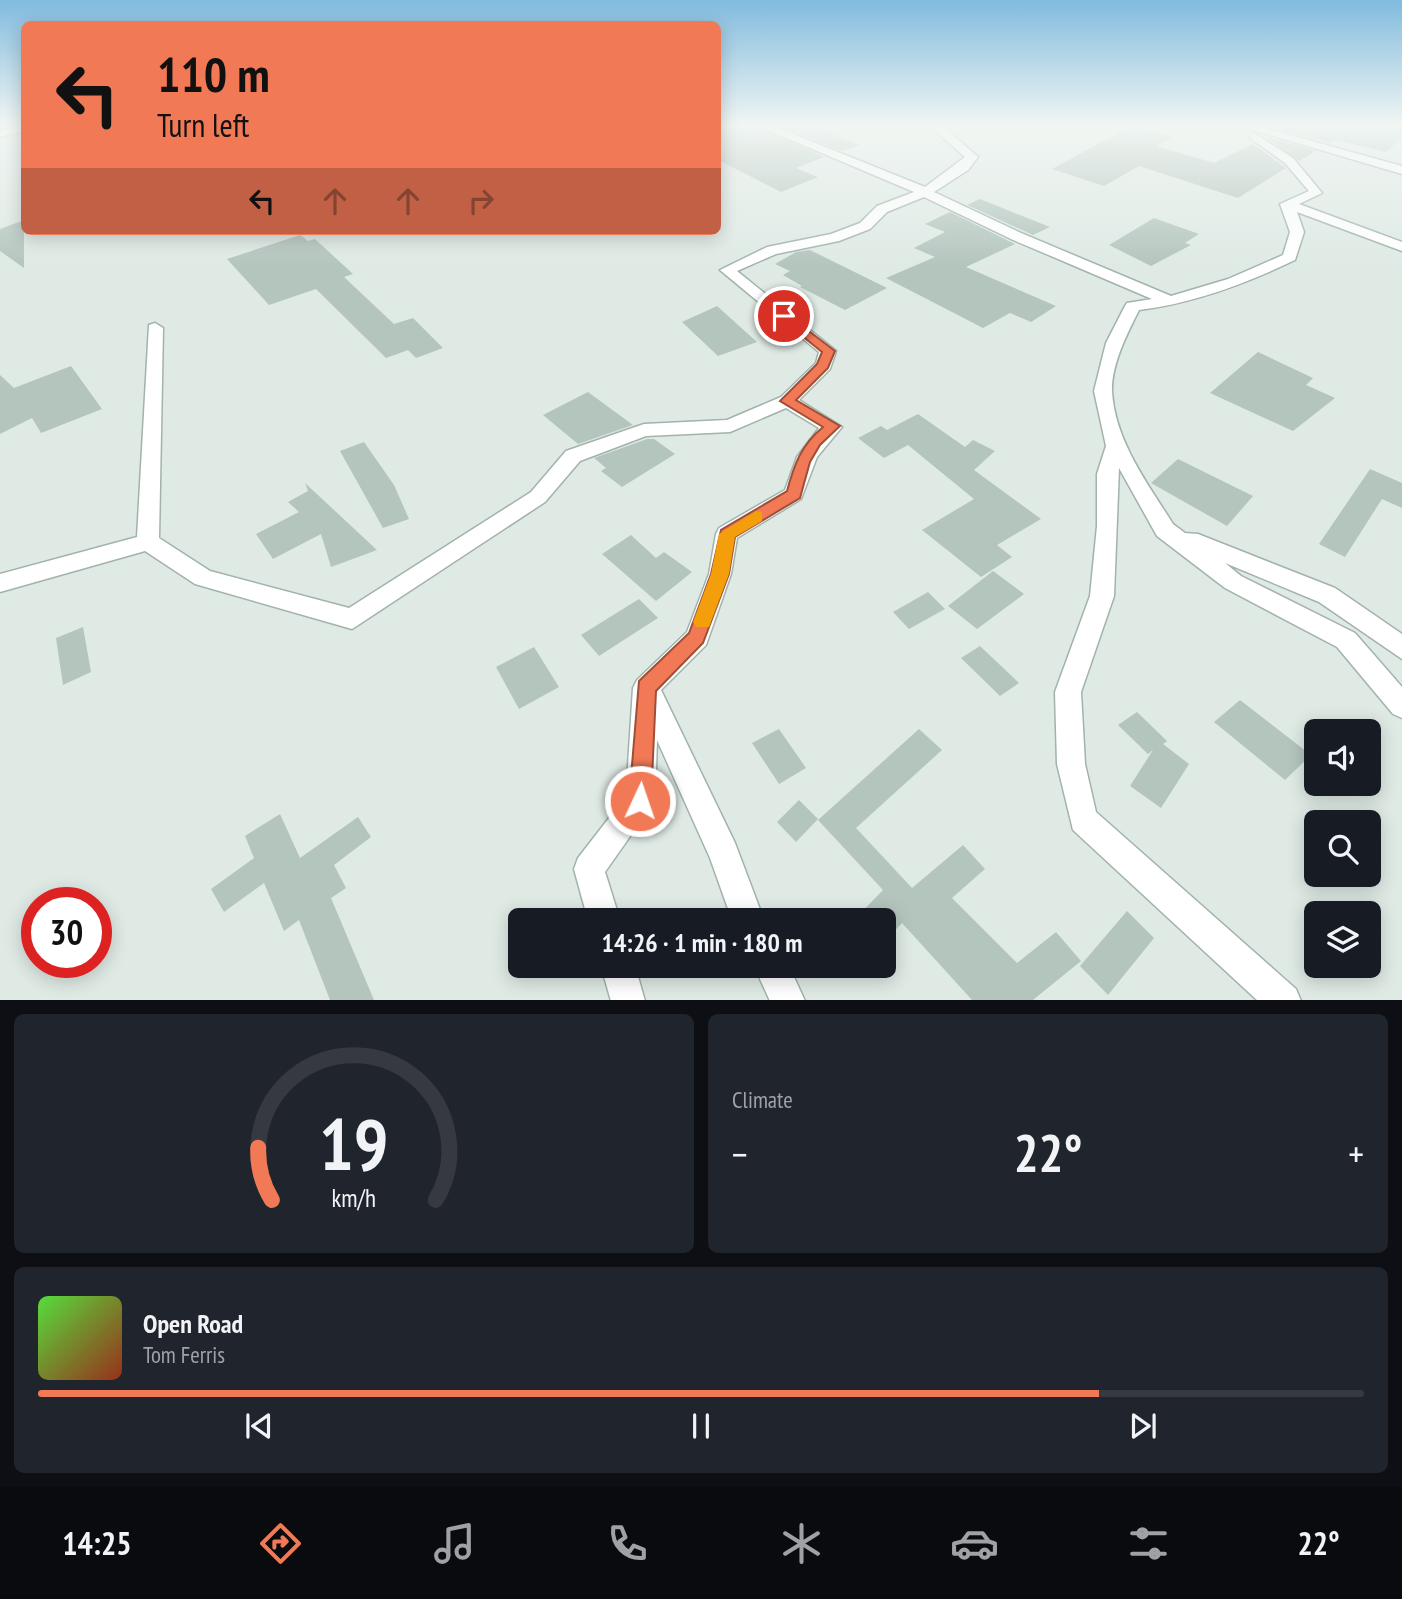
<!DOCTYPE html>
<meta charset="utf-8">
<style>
:root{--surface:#171b24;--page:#20242c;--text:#f1f3f6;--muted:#9ea1a6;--line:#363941;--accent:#f27955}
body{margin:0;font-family:"PT Sans Narrow",sans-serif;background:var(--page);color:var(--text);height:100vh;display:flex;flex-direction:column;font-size:26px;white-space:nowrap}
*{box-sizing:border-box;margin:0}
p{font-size:23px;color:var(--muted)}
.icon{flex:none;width:38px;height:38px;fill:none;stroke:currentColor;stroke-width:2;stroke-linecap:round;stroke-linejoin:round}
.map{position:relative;height:1000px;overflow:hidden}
.sheet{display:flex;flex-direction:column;gap:14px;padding:14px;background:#0d0f14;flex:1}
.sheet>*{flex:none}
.banner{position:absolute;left:21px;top:21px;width:700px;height:214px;border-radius:10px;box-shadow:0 4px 18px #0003;background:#f27955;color:#111;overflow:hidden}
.controls{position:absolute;left:1304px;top:719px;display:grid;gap:14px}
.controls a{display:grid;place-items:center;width:77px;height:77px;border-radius:10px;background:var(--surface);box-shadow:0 4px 18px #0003;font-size:35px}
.speed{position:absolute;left:21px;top:887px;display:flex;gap:14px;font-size:35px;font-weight:700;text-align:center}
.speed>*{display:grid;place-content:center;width:91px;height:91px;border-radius:50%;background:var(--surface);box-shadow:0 4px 18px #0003;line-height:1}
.speed .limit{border:10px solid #d22;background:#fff;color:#111}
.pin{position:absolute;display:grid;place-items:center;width:60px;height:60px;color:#fff;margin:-30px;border:4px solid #fff;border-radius:50%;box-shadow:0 2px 7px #0007}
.me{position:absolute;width:77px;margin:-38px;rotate:3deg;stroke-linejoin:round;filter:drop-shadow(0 0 5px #0008)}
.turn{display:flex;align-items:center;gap:24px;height:147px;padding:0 21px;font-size:32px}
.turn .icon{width:91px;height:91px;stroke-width:2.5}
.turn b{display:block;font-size:49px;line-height:60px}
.lanes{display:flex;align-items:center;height:66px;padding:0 21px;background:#0003;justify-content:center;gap:35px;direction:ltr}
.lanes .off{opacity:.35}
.big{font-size:52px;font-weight:600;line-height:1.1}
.sheet .widget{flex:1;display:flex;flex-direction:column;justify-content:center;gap:10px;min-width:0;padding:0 24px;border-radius:10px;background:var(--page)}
.sheet .dial{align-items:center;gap:0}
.dial svg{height:182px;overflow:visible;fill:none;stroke:var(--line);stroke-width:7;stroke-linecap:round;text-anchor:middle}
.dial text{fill:var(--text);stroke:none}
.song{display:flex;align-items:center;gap:21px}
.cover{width:84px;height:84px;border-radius:10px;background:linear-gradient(135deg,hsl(110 70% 55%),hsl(10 70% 35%))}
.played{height:7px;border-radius:4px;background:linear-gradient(90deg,var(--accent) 80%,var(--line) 80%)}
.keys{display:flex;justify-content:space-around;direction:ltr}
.heat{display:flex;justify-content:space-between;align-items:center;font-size:38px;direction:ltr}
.sheet .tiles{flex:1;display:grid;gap:14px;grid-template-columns:1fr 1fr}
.widget:last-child{grid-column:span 2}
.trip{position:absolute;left:508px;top:908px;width:388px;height:70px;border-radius:10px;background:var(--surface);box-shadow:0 4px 18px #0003;font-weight:600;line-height:70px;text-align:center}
.dock{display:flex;height:112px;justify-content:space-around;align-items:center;background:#090b0e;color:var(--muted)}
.dock .icon{width:49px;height:49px}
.dock .current{color:var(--accent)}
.dock b{font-size:32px;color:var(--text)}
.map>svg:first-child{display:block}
.building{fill:#b4c5be}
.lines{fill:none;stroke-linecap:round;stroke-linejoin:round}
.minor-casing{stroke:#a2b2ac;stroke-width:3}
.minor{fill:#fff;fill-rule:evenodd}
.route{fill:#f27955;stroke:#9d4f37;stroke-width:2}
.slow{fill:#f59e0b}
</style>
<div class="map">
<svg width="1402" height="1001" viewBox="0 0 1402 1001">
<rect width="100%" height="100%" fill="#dfeae5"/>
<path class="building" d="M718,126H756L824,157L796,168L818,177L781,192L718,160Z
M780,126H811L860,145L842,151Z
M1131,126L1173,136L1156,146L1214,163L1253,144L1286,168L1238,198L1139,166L1104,186L1052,169Z
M1288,126H1402V137L1386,152L1336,140L1330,143L1281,130Z
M1266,137H1267L1316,151L1299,161Z
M980,199L1050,227L1033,235L967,205Z
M950,212L1015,244L966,267L1056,306L1031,322L1010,313L983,328L886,278L935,257L914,248L945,232L925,224Z
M1154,218L1199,234L1185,243L1191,245L1151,266L1109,245Z
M24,220V268L0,251V229Z
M300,235L308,241L315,239L353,274L344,277L394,324L413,318L443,348L416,358L408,350L386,358L316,289L269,305L227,259Z
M810,250L887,288L845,310L800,287L802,286L783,275L790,271L775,264L796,252Z
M717,306L757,342L718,356L682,322Z
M1258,352L1313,378L1306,385L1335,398L1293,431L1210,393Z
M71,366L102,409L41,433L32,418L0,434V375L14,388Z
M588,392L633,425L578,444L543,415Z
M918,414L965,447L973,440L995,451L974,470L1041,519L997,545L1012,557L981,577L922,530L974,499L908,445L884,458L858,438L881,426L887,430Z
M647,439H654L675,454L622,487L601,471L606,468L594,458Z
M364,442L394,485L409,519L383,528L340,451Z
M1178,459L1253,496L1227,526L1151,483Z
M1370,469L1402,483V508L1382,499L1345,557L1319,544Z
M305,483L377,550L331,567L321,534L273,559L256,534L299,512L288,502L308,491Z
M631,535L656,558L664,552L692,572L656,601L602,554Z
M993,571L1024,594L977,629L948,606Z
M928,592L945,609L909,629L893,612Z
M639,599L658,618L599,656L581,635Z
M83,627L91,672L63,685L56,638Z
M980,646L1019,683L1000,696L961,658Z
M534,647L559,687L519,709L496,667Z
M1240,700L1311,755L1285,780L1214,722Z
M1137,712L1167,741L1163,744L1189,764L1161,808L1130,786L1153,750L1148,754L1118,725Z
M779,729L806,768L779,784L752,743Z
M919,729L942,750L856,828L912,888L963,845L985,869L952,898L1017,963L1056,932L1081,961L1033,1000H972L902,923L884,942V920H854L883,890L818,820Z
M799,800L818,819L796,842L777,822Z
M280,814L300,858L358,817L371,837L334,865L346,888L331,898L374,1000H330L299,920L284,931L264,883L224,912L211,889L254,858L245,836Z
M1127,911L1154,938L1108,995L1080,966Z"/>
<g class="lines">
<g class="minor-casing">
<path id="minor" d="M24,126V131L0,137V131Z
M758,126H773L925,187L965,157L933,129L951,126L947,130L978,157L968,170L934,192L1021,233L1171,296L1228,279L1283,255L1290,232L1280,204L1309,191L1285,163L1250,138V134L1254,133L1293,158L1322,193L1299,204L1402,242V251L1297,212L1304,232L1295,260C1245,284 1194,303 1139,310C1127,334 1111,365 1112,392C1115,441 1148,484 1173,524L1185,533L1198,534L1335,588L1402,634V659L1319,602L1225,563L1241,576L1355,633L1402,687V718L1393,714L1337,647L1225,588L1157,536L1119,468L1114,596L1081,692L1085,764L1096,812L1296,989L1301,1001H1258L1073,830L1057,764L1055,692L1090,596L1097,526V474L1106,446L1094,391L1106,343L1125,306L1127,303L1152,299L1011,239L924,197L887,212L870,229L839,241L776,254L737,271L836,351L830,369L799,400L842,427L817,457L801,499L737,538L731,574L706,645L661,690L735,843L764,920H732L710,858L657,740L655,801L605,872L620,920H588L574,869L578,858L626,796L633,688L637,680L687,632L709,574L716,534L719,528L785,490L797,457L819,428L786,408L730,432L646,436L580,461L545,502L352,629L195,584L145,551L0,592V574L137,537L149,325L155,323L163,328L159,538L210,571L349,608L531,492L566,451L644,424L727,420L781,397L816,363L819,352L720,270L767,247L831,234L860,223L877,206L914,192Z
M1240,126H1257L1402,166V174Z
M601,966H635L645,1001H611Z
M754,966H789L805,1001H770Z"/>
</g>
<use href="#minor" class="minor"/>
</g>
<linearGradient id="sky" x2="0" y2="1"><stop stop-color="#81bbde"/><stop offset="0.47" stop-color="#f1f6f3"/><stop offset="1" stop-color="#f1f6f3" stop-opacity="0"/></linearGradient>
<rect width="1402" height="266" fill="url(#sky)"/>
<path class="route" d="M784,312L835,351L828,368L796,400L840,426L820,445L810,462L800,498L735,537L729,574L703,643L656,691L651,801L648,808L640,811L632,808L629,801L639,681L689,633L711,574L721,530L787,491C794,465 801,445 823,427L780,401L817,364L822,352L780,318L778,316Z"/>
<path class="slow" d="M756,511L762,512V521L735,537L729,574L709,627H696L693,622L711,574L719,534Z"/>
</svg>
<div class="controls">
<a><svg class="icon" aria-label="sound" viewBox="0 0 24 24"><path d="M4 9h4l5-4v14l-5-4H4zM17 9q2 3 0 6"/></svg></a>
<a><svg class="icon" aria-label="search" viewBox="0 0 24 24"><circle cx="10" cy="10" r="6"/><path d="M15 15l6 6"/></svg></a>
<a><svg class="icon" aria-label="layers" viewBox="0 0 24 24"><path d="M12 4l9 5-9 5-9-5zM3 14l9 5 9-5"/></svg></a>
</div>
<div class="speed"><div class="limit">30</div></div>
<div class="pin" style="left:784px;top:316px;background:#d93025"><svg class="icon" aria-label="arrive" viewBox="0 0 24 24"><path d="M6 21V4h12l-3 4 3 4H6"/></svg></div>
<svg class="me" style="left:640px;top:801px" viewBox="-20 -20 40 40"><circle r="17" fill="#f27955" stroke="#fff" stroke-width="3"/><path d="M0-11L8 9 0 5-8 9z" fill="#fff"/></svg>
<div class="trip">14:26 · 1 min · 180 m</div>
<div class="banner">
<div class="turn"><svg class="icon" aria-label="left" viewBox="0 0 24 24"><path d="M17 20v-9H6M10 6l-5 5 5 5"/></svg><div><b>110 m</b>Turn left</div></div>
<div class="lanes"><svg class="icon" aria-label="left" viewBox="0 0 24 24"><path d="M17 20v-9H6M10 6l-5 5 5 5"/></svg><svg class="icon off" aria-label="ahead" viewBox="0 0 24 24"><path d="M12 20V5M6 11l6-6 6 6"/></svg><svg class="icon off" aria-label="ahead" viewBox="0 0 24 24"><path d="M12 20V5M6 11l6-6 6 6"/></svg><svg class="icon off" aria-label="right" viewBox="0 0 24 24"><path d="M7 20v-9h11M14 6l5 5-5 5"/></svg></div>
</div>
</div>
<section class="sheet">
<div class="tiles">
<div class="widget dial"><svg viewBox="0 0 100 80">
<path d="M14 69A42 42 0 1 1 86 69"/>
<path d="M14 69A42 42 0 0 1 8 46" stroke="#f27955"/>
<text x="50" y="56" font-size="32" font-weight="700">19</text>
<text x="50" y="72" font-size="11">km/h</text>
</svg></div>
<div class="widget"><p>Climate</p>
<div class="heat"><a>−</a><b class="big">22°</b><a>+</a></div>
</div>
<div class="widget">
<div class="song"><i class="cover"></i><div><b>Open Road</b><p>Tom Ferris</p></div></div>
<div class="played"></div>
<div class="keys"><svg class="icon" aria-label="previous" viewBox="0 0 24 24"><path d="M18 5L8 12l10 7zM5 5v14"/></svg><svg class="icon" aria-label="pause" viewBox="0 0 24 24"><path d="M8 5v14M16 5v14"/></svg><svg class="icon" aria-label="next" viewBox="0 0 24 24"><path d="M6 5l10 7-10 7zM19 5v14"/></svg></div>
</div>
</div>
</section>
<nav class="dock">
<b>14:25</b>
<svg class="icon current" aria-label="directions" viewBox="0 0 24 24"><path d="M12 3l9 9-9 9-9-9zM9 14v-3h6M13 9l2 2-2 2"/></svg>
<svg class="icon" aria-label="music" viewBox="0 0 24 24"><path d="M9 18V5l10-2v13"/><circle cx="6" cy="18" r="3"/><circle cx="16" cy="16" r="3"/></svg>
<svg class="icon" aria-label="phone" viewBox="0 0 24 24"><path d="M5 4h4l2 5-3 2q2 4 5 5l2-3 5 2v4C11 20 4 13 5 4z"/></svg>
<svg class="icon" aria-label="climate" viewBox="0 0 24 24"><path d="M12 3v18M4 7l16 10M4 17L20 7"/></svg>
<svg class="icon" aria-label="car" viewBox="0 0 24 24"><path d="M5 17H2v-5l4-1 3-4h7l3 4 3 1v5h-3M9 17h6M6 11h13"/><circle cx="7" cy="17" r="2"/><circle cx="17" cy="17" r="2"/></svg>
<svg class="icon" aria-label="filters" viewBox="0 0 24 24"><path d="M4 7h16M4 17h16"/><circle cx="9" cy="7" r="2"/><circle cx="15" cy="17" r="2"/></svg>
<b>22°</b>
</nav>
